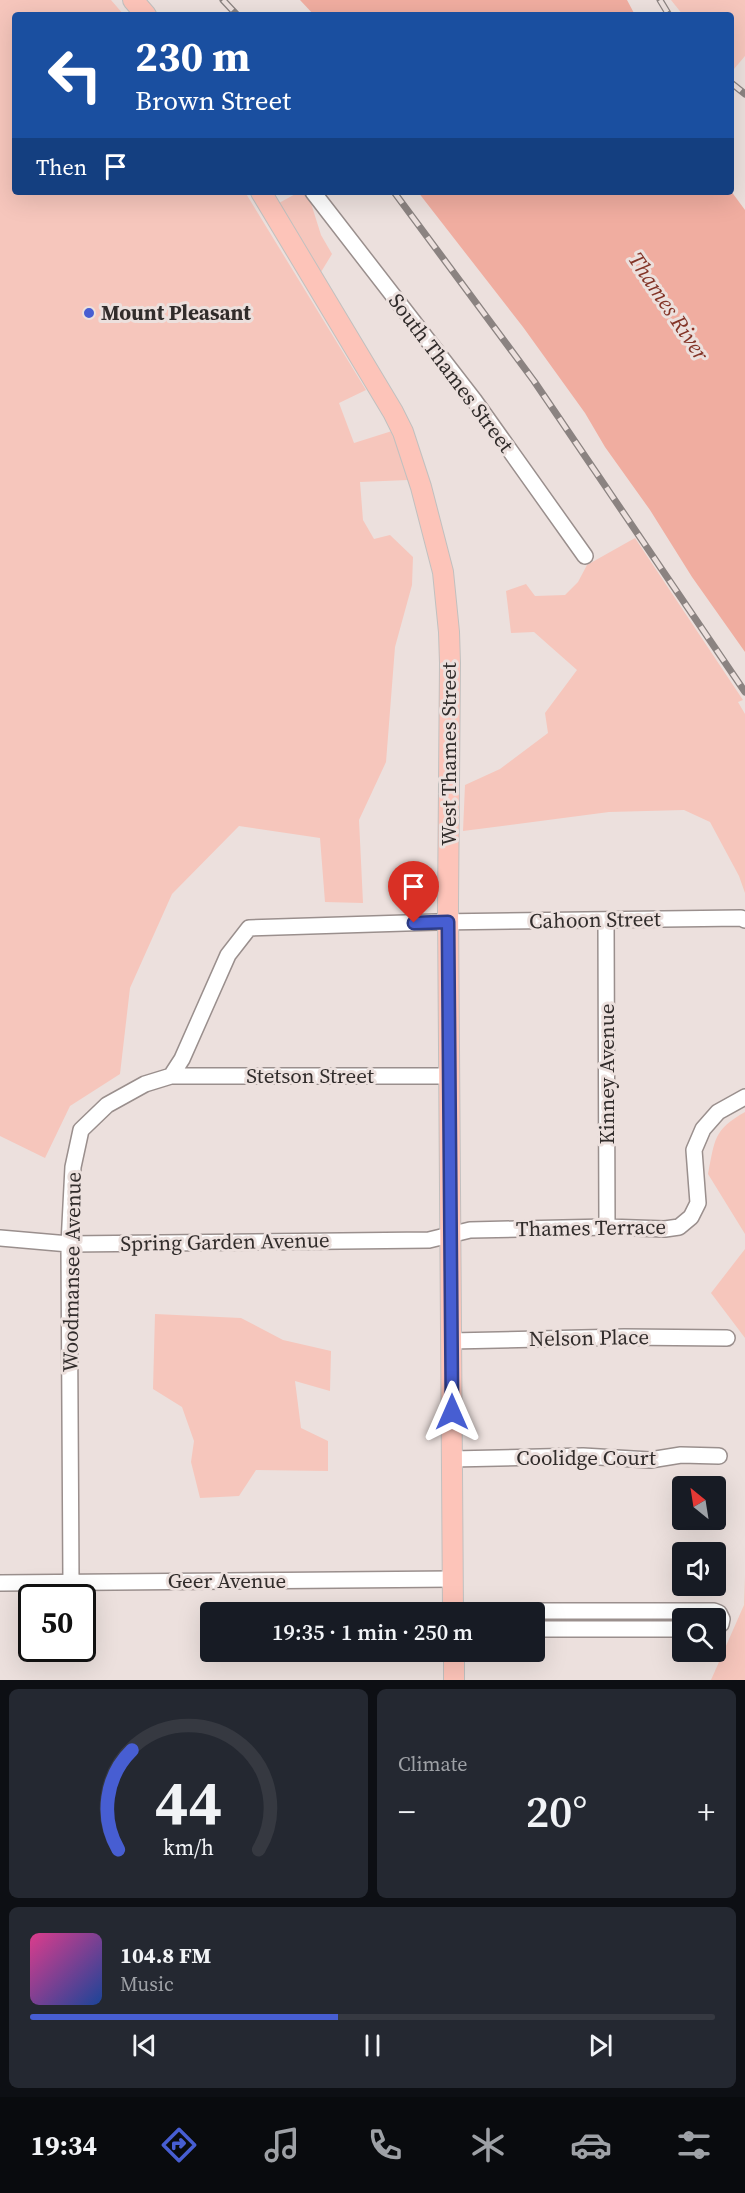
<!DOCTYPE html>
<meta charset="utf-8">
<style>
:root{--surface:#171b24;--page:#242831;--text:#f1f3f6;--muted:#9ea1a6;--line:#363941;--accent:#475ed2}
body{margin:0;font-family:"Source Serif 4",serif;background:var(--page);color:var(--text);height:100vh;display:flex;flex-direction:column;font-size:22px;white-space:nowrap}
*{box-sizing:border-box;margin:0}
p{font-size:20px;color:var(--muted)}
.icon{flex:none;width:33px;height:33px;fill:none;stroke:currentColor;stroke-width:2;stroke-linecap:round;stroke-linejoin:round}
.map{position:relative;height:1680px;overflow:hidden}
.side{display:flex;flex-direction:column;gap:9px;padding:9px;background:#0d0f14;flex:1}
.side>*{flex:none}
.hud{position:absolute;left:12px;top:12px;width:722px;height:183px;border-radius:6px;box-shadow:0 6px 24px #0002;background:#1a4fa0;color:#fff;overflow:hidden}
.needle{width:39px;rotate:330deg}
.controls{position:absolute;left:672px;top:1476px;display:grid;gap:12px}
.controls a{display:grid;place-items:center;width:54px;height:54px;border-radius:6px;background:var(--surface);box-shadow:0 6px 24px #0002;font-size:30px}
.speed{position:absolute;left:18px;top:1584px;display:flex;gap:12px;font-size:30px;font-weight:700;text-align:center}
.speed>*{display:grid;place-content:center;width:78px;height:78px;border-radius:50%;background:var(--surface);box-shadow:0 6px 24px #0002;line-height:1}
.speed .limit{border:3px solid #111;border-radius:9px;background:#fff;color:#111}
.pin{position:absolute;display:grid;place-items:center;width:51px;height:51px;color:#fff;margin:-62px -26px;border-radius:50% 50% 50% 0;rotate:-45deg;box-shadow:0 0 6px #0007}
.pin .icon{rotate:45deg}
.me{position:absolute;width:66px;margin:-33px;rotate:0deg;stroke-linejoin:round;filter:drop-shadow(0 0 4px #0008)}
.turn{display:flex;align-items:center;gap:21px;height:126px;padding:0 24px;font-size:27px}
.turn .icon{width:78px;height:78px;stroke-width:2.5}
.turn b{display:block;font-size:42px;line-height:51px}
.then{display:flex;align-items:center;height:57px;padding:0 24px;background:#0003;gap:12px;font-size:22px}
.big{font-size:45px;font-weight:600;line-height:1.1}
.side .widget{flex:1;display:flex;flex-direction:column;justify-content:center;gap:9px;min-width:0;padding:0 21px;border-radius:9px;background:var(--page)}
.side .dial{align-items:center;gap:0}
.dial svg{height:156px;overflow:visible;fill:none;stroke:var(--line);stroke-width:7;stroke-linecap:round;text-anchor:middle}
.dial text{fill:var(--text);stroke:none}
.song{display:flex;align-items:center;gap:18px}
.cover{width:72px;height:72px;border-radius:9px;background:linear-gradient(135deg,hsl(330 70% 55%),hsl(220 70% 35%))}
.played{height:6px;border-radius:3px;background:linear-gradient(90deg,var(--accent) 45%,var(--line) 45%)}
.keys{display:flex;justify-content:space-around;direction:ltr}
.heat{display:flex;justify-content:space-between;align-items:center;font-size:33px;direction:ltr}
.side .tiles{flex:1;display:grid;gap:9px;grid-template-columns:1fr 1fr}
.widget:last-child{grid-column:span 2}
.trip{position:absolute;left:200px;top:1602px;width:345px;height:60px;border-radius:6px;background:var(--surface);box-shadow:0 6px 24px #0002;font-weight:600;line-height:60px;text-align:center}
.tabs{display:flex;height:96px;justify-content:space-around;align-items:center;background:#090b0e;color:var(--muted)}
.tabs .icon{width:42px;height:42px}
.tabs .on{color:var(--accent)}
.tabs b{font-size:27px;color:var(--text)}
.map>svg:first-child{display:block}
.green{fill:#f6c6bc}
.water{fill:#f0ada0}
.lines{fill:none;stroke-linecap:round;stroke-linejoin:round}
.minor-casing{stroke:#9a8f8d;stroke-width:18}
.major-casing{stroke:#c1c0bf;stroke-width:22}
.minor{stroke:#fff;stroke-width:15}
.major{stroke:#fdc4b9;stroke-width:20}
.rail-casing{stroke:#8b8381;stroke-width:7}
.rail{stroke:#ece0dd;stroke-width:4.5;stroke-dasharray:14;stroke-linecap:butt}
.route-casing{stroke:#2e3d88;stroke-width:15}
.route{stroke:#475ed2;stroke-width:10}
.poi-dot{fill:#475ed2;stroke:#ece0dd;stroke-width:2}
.labels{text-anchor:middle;stroke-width:6;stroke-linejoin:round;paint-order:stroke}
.poi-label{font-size:21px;font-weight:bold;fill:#312c2b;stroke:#ece0dd;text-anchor:start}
.street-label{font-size:21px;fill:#312c2b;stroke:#ece0dd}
.water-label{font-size:22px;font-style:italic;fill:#833427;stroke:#ece0dd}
</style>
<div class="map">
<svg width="745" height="1680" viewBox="0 0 745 1680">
<rect width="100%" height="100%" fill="#ece0dd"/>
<path class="green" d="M0,0H111L124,15H15V192H245L366,390L339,403L354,443L392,431L408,480L360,482L363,520L374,539L390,535L413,557L412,585L395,647L386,762L359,820L363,903L325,902L320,838L239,826L172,894L130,988L120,1074L70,1106L45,1158L0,1136Z
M671,0H745V56L734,69L731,66L730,15H683Z
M299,192H304L310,200L321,235L332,254L321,272L279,203Z
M635,538L743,700L738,702L745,714V893L739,876L710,822L684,810L609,812L463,831L465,785L500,769L548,733L545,713L577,670L534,632L511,633L506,591L526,584L535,596L565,595L578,582L587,565Z
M745,1112V1234L708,1174C715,1140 713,1130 745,1112Z
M745,1249V1338L711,1293Z
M155,1314L241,1318L283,1340L331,1351L330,1391L295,1381L301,1428L328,1441V1471L256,1470L239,1496L200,1498L191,1462L194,1441L182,1407L153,1389Z
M745,1575V1680H711L744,1605Z"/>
<path class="water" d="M300,0H627L635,15H314Z
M731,191L745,210V652L692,577L650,510L605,447L585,413L523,327L418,192Z"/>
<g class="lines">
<g class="minor-casing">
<path id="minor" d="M313,192L474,400L585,556
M606,920L607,1227
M171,1076H449
M0,1238L69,1244L429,1240L470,1230L607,1227L665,1229L679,1227L691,1217L698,1203L694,1150L703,1129L718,1112L745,1097
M451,1341L624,1337L727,1338
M452,1459L583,1456L650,1460L681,1455L719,1456
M71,1582L69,1244L73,1167L81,1130L107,1105L145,1084L171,1076L182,1059L228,955L249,928L437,922L741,918L745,920
M0,1583L453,1579
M453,1611H714L719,1613L722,1619L721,1624L716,1628
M534,1629H682"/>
</g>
<g class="major-casing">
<path id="major" d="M133,0L146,15
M261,192L393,412L403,432L421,487L443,572L449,632L450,663L448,907L453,1612
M454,1652V1680"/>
</g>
<use href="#minor" class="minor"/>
<use href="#major" class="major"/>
<g class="rail-casing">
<path id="rail" d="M223,0L237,15
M660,0L669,15
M730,82L745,94
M394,192L534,381L745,692"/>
</g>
<use href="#rail" class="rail"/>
</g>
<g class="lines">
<g class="route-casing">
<path id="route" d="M414,923L448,922L452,1412"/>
</g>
<use href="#route" class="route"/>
</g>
<circle class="poi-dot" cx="89" cy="313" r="6"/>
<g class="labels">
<g class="poi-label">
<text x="101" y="320">Mount Pleasant</text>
</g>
<g class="street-label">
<text transform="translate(451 373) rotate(53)" y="7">South Thames Street</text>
<text transform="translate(449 754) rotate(-90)" y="7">West Thames Street</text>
<text transform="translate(595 920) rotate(-1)" y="7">Cahoon Street</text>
<text transform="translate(607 1074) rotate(-90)" y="7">Kinney Avenue</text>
<text x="310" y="1083">Stetson Street</text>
<text transform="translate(591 1228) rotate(-1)" y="7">Thames Terrace</text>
<text transform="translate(225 1242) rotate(-1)" y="7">Spring Garden Avenue</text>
<text transform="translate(72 1272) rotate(-89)" y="7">Woodmansee Avenue</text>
<text transform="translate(589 1338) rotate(-1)" y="7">Nelson Place</text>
<text x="586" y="1465">Coolidge Court</text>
<text x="227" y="1588">Geer Avenue</text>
</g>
<g class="water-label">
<text transform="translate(669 306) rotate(56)" y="8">Thames River</text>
</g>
</g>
</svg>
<div class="controls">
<a><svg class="needle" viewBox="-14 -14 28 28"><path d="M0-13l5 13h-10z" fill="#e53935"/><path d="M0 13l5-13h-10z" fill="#9ea1a6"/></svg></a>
<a><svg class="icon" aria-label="sound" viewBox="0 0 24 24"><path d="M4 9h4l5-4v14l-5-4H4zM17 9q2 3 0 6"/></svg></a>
<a><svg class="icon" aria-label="search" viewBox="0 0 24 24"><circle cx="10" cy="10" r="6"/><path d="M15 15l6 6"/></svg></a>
</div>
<div class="speed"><div class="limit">50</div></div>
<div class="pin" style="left:414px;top:923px;background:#d93025"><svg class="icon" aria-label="arrive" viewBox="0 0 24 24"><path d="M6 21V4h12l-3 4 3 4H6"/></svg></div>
<svg class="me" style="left:452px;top:1412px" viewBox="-20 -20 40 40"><path d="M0-17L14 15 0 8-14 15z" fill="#475ed2" stroke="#fff" stroke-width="4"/></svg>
<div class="trip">19:35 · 1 min · 250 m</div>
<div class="hud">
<div class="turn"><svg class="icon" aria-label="left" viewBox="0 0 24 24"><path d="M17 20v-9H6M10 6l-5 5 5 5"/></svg><div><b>230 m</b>Brown Street</div></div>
<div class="then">Then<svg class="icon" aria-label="arrive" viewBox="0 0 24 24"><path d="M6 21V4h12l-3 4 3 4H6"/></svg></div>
</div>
</div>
<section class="side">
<div class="tiles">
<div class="widget dial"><svg viewBox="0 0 100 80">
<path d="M14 69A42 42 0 1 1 86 69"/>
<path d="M14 69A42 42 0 0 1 21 18" stroke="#475ed2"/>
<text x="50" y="56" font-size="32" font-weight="700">44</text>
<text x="50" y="72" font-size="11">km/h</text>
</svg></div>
<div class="widget"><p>Climate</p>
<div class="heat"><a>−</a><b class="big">20°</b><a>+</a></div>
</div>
<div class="widget">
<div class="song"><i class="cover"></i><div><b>104.8 FM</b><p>Music</p></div></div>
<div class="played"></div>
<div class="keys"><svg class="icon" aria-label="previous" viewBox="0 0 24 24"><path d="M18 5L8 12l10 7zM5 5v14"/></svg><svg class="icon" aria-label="pause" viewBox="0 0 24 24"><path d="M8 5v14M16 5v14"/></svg><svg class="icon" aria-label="next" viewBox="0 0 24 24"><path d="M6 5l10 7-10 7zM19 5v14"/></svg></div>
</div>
</div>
</section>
<nav class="tabs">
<b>19:34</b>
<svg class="icon on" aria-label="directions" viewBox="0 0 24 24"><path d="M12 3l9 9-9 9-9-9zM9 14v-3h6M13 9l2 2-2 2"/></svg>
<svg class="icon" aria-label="music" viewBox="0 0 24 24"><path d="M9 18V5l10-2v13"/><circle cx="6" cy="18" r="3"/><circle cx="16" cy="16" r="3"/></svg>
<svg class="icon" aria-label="phone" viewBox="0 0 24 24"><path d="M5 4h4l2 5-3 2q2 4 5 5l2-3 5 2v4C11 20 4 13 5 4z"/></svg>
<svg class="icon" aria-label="climate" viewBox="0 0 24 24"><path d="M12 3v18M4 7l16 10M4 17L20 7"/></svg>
<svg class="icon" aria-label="car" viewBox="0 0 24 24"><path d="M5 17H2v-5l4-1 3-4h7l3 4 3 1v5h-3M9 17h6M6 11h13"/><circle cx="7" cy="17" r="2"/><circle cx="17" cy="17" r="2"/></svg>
<svg class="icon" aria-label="filters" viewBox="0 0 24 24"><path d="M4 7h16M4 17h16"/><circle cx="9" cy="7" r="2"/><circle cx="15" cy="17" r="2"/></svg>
</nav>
